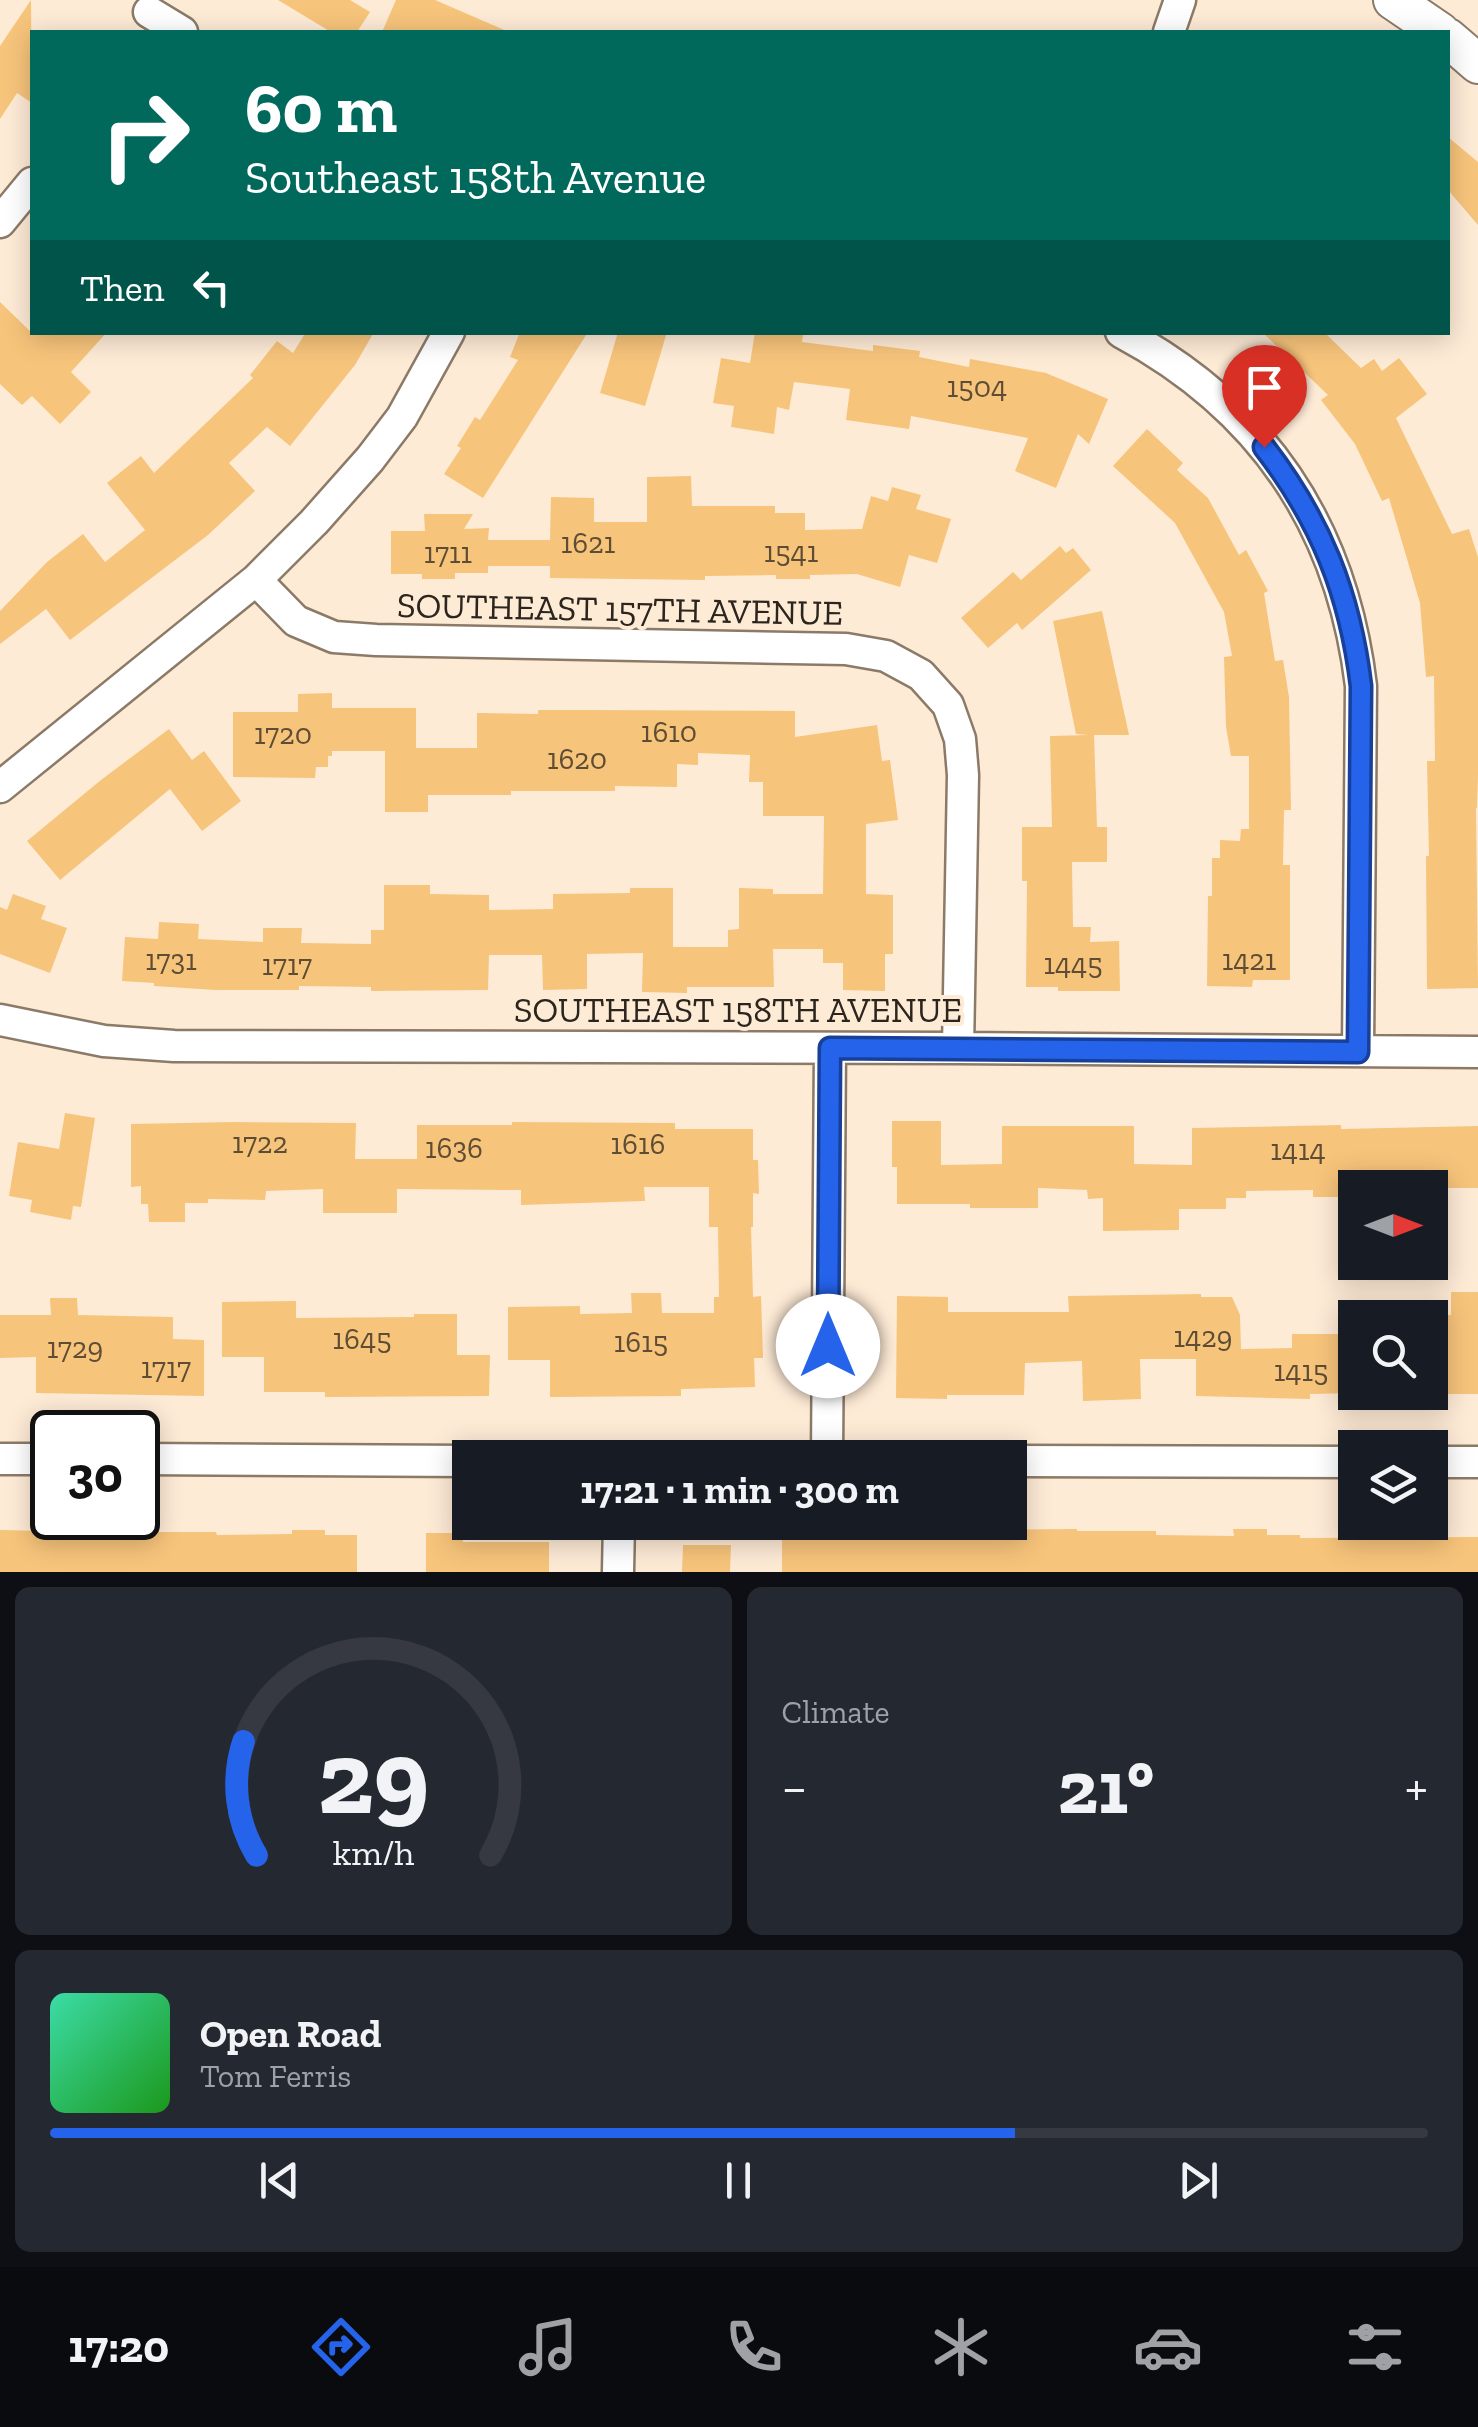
<!DOCTYPE html>
<meta charset="utf-8">
<style>
:root{--surface:#171b24;--page:#242831;--text:#f1f3f6;--muted:#9ea1a6;--line:#363941;--accent:#2563eb}
body{margin:0;font-family:"Zilla Slab",serif;background:var(--page);color:var(--text);height:100vh;display:flex;flex-direction:column;font-size:38px;white-space:nowrap}
*{box-sizing:border-box;margin:0}
p{font-size:32px;color:var(--muted)}
.icon{flex:none;width:55px;height:55px;fill:none;stroke:currentColor;stroke-width:2;stroke-linecap:round;stroke-linejoin:round}
.map{position:relative;height:1572px;overflow:hidden}
.side{display:flex;flex-direction:column;gap:15px;padding:15px;background:#0d0f14;flex:1}
.side>*{flex:none}
.hud{position:absolute;left:30px;top:30px;width:1420px;height:305px;border-radius:0px;box-shadow:0 5px 25px #0003;background:#00695c;color:#fff;overflow:hidden}
.needle{width:65px;rotate:90deg}
.fabs{position:absolute;left:1338px;top:1170px;display:grid;gap:20px}
.fabs a{display:grid;place-items:center;width:110px;height:110px;border-radius:0px;background:var(--surface);box-shadow:0 5px 25px #0003;font-size:50px}
.speed{position:absolute;left:30px;top:1410px;display:flex;gap:20px;font-size:50px;font-weight:700;text-align:center}
.speed>*{display:grid;place-content:center;width:130px;height:130px;border-radius:50%;background:var(--surface);box-shadow:0 5px 25px #0003;line-height:1}
.speed .limit{border:5px solid #111;border-radius:15px;background:#fff;color:#111}
.pin{position:absolute;display:grid;place-items:center;width:85px;height:85px;color:#fff;margin:-102px -42px;border-radius:50% 50% 50% 0;rotate:-45deg;box-shadow:0 0 10px #0007}
.pin .icon{rotate:45deg}
.me{position:absolute;width:110px;margin:-55px;rotate:0deg;stroke-linejoin:round;filter:drop-shadow(0 0 8px #0008)}
.turn{display:flex;align-items:center;gap:35px;height:210px;padding:0 50px;font-size:45px}
.turn .icon{width:130px;height:130px;stroke-width:2.5}
.turn b{display:block;font-size:70px;line-height:85px}
.then{display:flex;align-items:center;height:95px;padding:0 50px;background:#0003;gap:20px;font-size:38px}
.big{font-size:75px;font-weight:700;line-height:1.1}
.side .tile{flex:1;display:flex;flex-direction:column;justify-content:center;gap:15px;min-width:0;padding:0 35px;border-radius:15px;background:var(--page)}
.side .dial{align-items:center;gap:0}
.dial svg{height:260px;overflow:visible;fill:none;stroke:var(--line);stroke-width:7;stroke-linecap:round;text-anchor:middle}
.dial text{fill:var(--text);stroke:none}
.song{display:flex;align-items:center;gap:30px}
.cover{width:120px;height:120px;border-radius:15px;background:linear-gradient(135deg,hsl(160 70% 55%),hsl(120 70% 35%))}
.played{height:10px;border-radius:5px;background:linear-gradient(90deg,var(--accent) 70%,var(--line) 70%)}
.keys{display:flex;justify-content:space-around;direction:ltr}
.heat{display:flex;justify-content:space-between;align-items:center;font-size:55px;direction:ltr}
.side .tiles{flex:1;display:grid;gap:15px;grid-template-columns:1fr 1fr}
.tile:last-child{grid-column:span 2}
.trip{position:absolute;left:452px;top:1440px;width:575px;height:100px;border-radius:0px;background:var(--surface);box-shadow:0 5px 25px #0003;font-weight:700;line-height:100px;text-align:center}
.tab-bar{display:flex;height:160px;justify-content:space-around;align-items:center;background:#090b0e;color:var(--muted)}
.tab-bar .icon{width:70px;height:70px}
.tab-bar .active{color:var(--accent)}
.tab-bar b{font-size:45px;color:var(--text)}
.map>svg:first-child{display:block}
.building{fill:#f7c47b}
.lines{fill:none;stroke-linecap:round;stroke-linejoin:round}
.minor-casing{stroke:#8b7a67;stroke-width:35}
.tertiary-casing{stroke:#8b7a67;stroke-width:42}
.minor{stroke:#fff;stroke-width:30}
.tertiary{stroke:#fff;stroke-width:38}
.route-casing{stroke:#184099;stroke-width:25}
.route{stroke:#2563eb;stroke-width:18}
.labels{text-anchor:middle;stroke-width:8;stroke-linejoin:round;paint-order:stroke}
.number-label{font-size:30px;fill:#5e4d34}
.street-label{font-size:35px;fill:#2b251d;stroke:#feebd6}
</style>
<div class="map">
<svg width="1478" height="1572" viewBox="0 0 1478 1572">
<rect width="100%" height="100%" fill="#feebd6"/>
<path class="building" d="M31,0L32,103L17,93L0,119V46Z
M278,0H350L370,12L357,32H331Z
M396,0H435L509,32H382Z
M1448,137L1478,162V225L1448,190Z
M0,302L31,332H107L71,372L91,392L60,424L32,396L22,405L0,384Z
M306,332H374L355,365L290,446L267,427L229,463L255,491L208,535L70,640L46,609L0,644V611L47,562L83,534L105,562L145,530L107,483L141,456L154,473L253,378L250,375L277,341L293,353Z
M520,332H588L483,498L444,474L461,448L457,446L475,417L480,420L518,360L510,357Z
M618,332H667L645,406L600,393Z
M755,332H787L803,335L802,342L873,351V345L920,351L919,357L969,367L970,359L1046,373L1108,399L1089,444L1078,434L1056,488L1015,471L1028,438L911,416L909,429L846,420L850,389L794,382L789,410L777,407L774,434L731,427L734,406L713,403L721,358L750,363Z
M1262,332H1324L1361,368L1374,359L1382,371L1399,358L1427,394L1396,418L1452,534L1469,529L1478,557V775L1477,808H1476L1478,988L1427,989L1426,856H1429L1427,761H1435L1434,676L1426,677L1420,603L1389,498L1382,501L1355,444L1321,400L1328,395Z
M1147,429L1183,463L1177,470L1208,498L1239,555L1246,550L1268,591L1264,593L1275,661L1283,660L1289,697L1291,810H1284L1283,865H1290V980H1253L1252,987L1207,986L1208,896H1212V858H1220V840L1240,841L1241,829H1249V756H1231L1226,727L1224,657L1232,656L1224,612L1175,523L1113,466Z
M691,476L692,506H775V513H805V530L862,529L871,496L888,501L892,487L921,495L916,509L951,519L937,563L909,555L900,587L857,574L810,575V579H776V575L705,576V580L550,578V566H488V573H455V579H422V574H391V531H425L424,514H473L464,529L489,528L488,540H550L551,497L594,498V522H647V477Z
M1060,546L1066,553L1073,548L1091,570L1022,630L1017,623L988,648L961,618L1013,572L1021,580Z
M1102,611L1129,735H1094L1097,827H1107V862H1072L1073,927H1091L1090,942L1119,941L1120,991H1058V987H1026L1027,881H1022V827H1052L1050,736L1088,735L1076,734L1053,621Z
M332,693V708H416V748H477V713L538,714V710H583L795,711V737L877,725L882,761L890,760L898,820L866,824V894L893,895V954H885V991L843,990V963H823V949H773L774,987H687V993L642,992L643,953L587,954V989L543,990L542,955H489L488,990L371,991V987L299,986V990H216L154,986V983L122,981L125,937L158,939L159,922L199,924L198,939L263,942V928H302L301,943L371,944V930H384V885H430V894L489,895V910L553,909V894L630,893V888H673V947H728V930L739,929V888L773,889V894H823L824,816H763V782H749L750,755L698,753V765L677,764V787L615,786V791H511V795H428V812H385V751H332V756H328V767H316L315,778L233,777V712H298V694Z
M169,729L192,760L204,751L241,801L202,831L170,789L60,880L27,841L101,780Z
M13,894L46,906L41,919L67,928L50,973L0,954V907L7,910Z
M65,1113L95,1118L81,1207L73,1206L71,1220L30,1212L32,1200L9,1196L18,1142L59,1149Z
M892,1121H941V1165L1002,1164V1126H1134V1164L1192,1165V1128L1341,1125V1129L1478,1126V1188H1355V1197H1313V1190L1246,1191V1198H1226V1209H1179V1230L1103,1231V1198L1088,1199L1087,1190L1038,1188V1208H970V1204H897V1167H892Z
M234,1122L356,1123L355,1159H417V1125H512V1122L675,1123V1129H753V1160H758L759,1194L753,1193V1227H751L753,1297L761,1296L763,1358H754L755,1387L681,1389V1396L550,1397V1360H508V1307L580,1306V1314L632,1313L631,1293H661L662,1313H714V1297H719L718,1227H709V1187H644L645,1201L521,1205V1190L397,1189V1213H323V1189L266,1191L265,1200L208,1199V1203H185V1222H149L148,1204H141V1186L131,1187V1124Z
M1451,1292H1478V1394H1430V1315H1451Z
M1201,1294V1297H1232L1240,1315L1241,1349L1292,1348V1334H1355V1393L1310,1394V1399L1196,1396V1359H1140L1141,1399L1083,1401L1082,1361L1025,1363L1024,1395H947V1399L896,1398L897,1296L948,1297V1312H1069L1068,1296Z
M50,1298H77L78,1315L173,1317V1339L204,1340V1396L36,1393V1357L0,1358V1315H51Z
M296,1301V1318L414,1317V1314H457V1355H490L489,1396L325,1397V1392H264V1357H222V1302Z
M46,1518H78V1529L114,1532H216L217,1535L292,1534V1530H325V1535H357V1572H0V1530L46,1531Z
M975,1528V1530L1077,1529V1531H1156V1535L1234,1536L1233,1529H1267V1535H1300V1538L1478,1537V1572H782V1534H804V1529Z
M426,1533H463V1542H549V1572H426Z
M683,1545H731L730,1572H682Z"/>
<g class="lines">
<g class="minor-casing">
<path id="minor" d="M149,12L182,32
M1169,32L1180,0
M0,222L32,183
M1121,332C1263,408 1342,527 1361,686L1358,1051
M256,580L296,621L334,637L376,640L846,649L886,656L921,675L948,705L960,739L963,775L958,1048
M0,787L256,580L314,522L370,459L402,417L449,332
M0,1020L104,1041L174,1046L958,1048L1478,1052
M827,1458L830,1048
M0,1459H52
M138,1459L470,1461
M1010,1461L1355,1462
M1430,1462H1478
M618,1572L619,1522"/>
</g>
<g class="tertiary-casing">
<path id="tertiary" d="M1393,0L1440,32
M1448,38L1478,64"/>
</g>
<use href="#minor" class="minor"/>
<use href="#tertiary" class="tertiary"/>
</g>
<g class="lines">
<g class="route-casing">
<path id="route" d="M828,1346L830,1048L1358,1052L1361,686C1350,594 1321,521 1264,447"/>
</g>
<use href="#route" class="route"/>
</g>
<g class="labels">
<g class="number-label">
<text x="977" y="397">1504</text>
<text x="588" y="553">1621</text>
<text x="791" y="562">1541</text>
<text x="448" y="563">1711</text>
<text x="669" y="742">1610</text>
<text x="283" y="744">1720</text>
<text x="577" y="769">1620</text>
<text x="171" y="970">1731</text>
<text x="1249" y="970">1421</text>
<text x="1073" y="974">1445</text>
<text x="287" y="975">1717</text>
<text x="260" y="1153">1722</text>
<text x="638" y="1154">1616</text>
<text x="454" y="1158">1636</text>
<text x="1298" y="1160">1414</text>
<text x="1203" y="1347">1429</text>
<text x="362" y="1349">1645</text>
<text x="641" y="1352">1615</text>
<text x="75" y="1358">1729</text>
<text x="166" y="1378">1717</text>
<text x="1301" y="1381">1415</text>
</g>
<g class="street-label">
<text transform="translate(620 609) rotate(1)" y="12">SOUTHEAST 157TH AVENUE</text>
<text x="738" y="1022">SOUTHEAST 158TH AVENUE</text>
</g>
</g>
</svg>
<div class="fabs">
<a><svg class="needle" viewBox="-14 -14 28 28"><path d="M0-13l5 13h-10z" fill="#e53935"/><path d="M0 13l5-13h-10z" fill="#9ea1a6"/></svg></a>
<a><svg class="icon" aria-label="search" viewBox="0 0 24 24"><circle cx="10" cy="10" r="6"/><path d="M15 15l6 6"/></svg></a>
<a><svg class="icon" aria-label="layers" viewBox="0 0 24 24"><path d="M12 4l9 5-9 5-9-5zM3 14l9 5 9-5"/></svg></a>
</div>
<div class="speed"><div class="limit">30</div></div>
<div class="pin" style="left:1264px;top:447px;background:#d93025"><svg class="icon" aria-label="arrive" viewBox="0 0 24 24"><path d="M6 21V4h12l-3 4 3 4H6"/></svg></div>
<svg class="me" style="left:828px;top:1346px" viewBox="-20 -20 40 40"><circle r="19" fill="#fff"/><path d="M0-13L10 11 0 6-10 11z" fill="#2563eb"/></svg>
<div class="trip">17:21 · 1 min · 300 m</div>
<div class="hud">
<div class="turn"><svg class="icon" aria-label="right" viewBox="0 0 24 24"><path d="M7 20v-9h11M14 6l5 5-5 5"/></svg><div><b>60 m</b>Southeast 158th Avenue</div></div>
<div class="then">Then<svg class="icon" aria-label="left" viewBox="0 0 24 24"><path d="M17 20v-9H6M10 6l-5 5 5 5"/></svg></div>
</div>
</div>
<section class="side">
<div class="tiles">
<div class="tile dial"><svg viewBox="0 0 100 80">
<path d="M14 69A42 42 0 1 1 86 69"/>
<path d="M14 69A42 42 0 0 1 10 34" stroke="#2563eb"/>
<text x="50" y="56" font-size="32" font-weight="700">29</text>
<text x="50" y="72" font-size="11">km/h</text>
</svg></div>
<div class="tile"><p>Climate</p>
<div class="heat"><a>−</a><b class="big">21°</b><a>+</a></div>
</div>
<div class="tile">
<div class="song"><i class="cover"></i><div><b>Open Road</b><p>Tom Ferris</p></div></div>
<div class="played"></div>
<div class="keys"><svg class="icon" aria-label="previous" viewBox="0 0 24 24"><path d="M18 5L8 12l10 7zM5 5v14"/></svg><svg class="icon" aria-label="pause" viewBox="0 0 24 24"><path d="M8 5v14M16 5v14"/></svg><svg class="icon" aria-label="next" viewBox="0 0 24 24"><path d="M6 5l10 7-10 7zM19 5v14"/></svg></div>
</div>
</div>
</section>
<nav class="tab-bar">
<b>17:20</b>
<svg class="icon active" aria-label="directions" viewBox="0 0 24 24"><path d="M12 3l9 9-9 9-9-9zM9 14v-3h6M13 9l2 2-2 2"/></svg>
<svg class="icon" aria-label="music" viewBox="0 0 24 24"><path d="M9 18V5l10-2v13"/><circle cx="6" cy="18" r="3"/><circle cx="16" cy="16" r="3"/></svg>
<svg class="icon" aria-label="phone" viewBox="0 0 24 24"><path d="M5 4h4l2 5-3 2q2 4 5 5l2-3 5 2v4C11 20 4 13 5 4z"/></svg>
<svg class="icon" aria-label="climate" viewBox="0 0 24 24"><path d="M12 3v18M4 7l16 10M4 17L20 7"/></svg>
<svg class="icon" aria-label="car" viewBox="0 0 24 24"><path d="M5 17H2v-5l4-1 3-4h7l3 4 3 1v5h-3M9 17h6M6 11h13"/><circle cx="7" cy="17" r="2"/><circle cx="17" cy="17" r="2"/></svg>
<svg class="icon" aria-label="filters" viewBox="0 0 24 24"><path d="M4 7h16M4 17h16"/><circle cx="9" cy="7" r="2"/><circle cx="15" cy="17" r="2"/></svg>
</nav>
